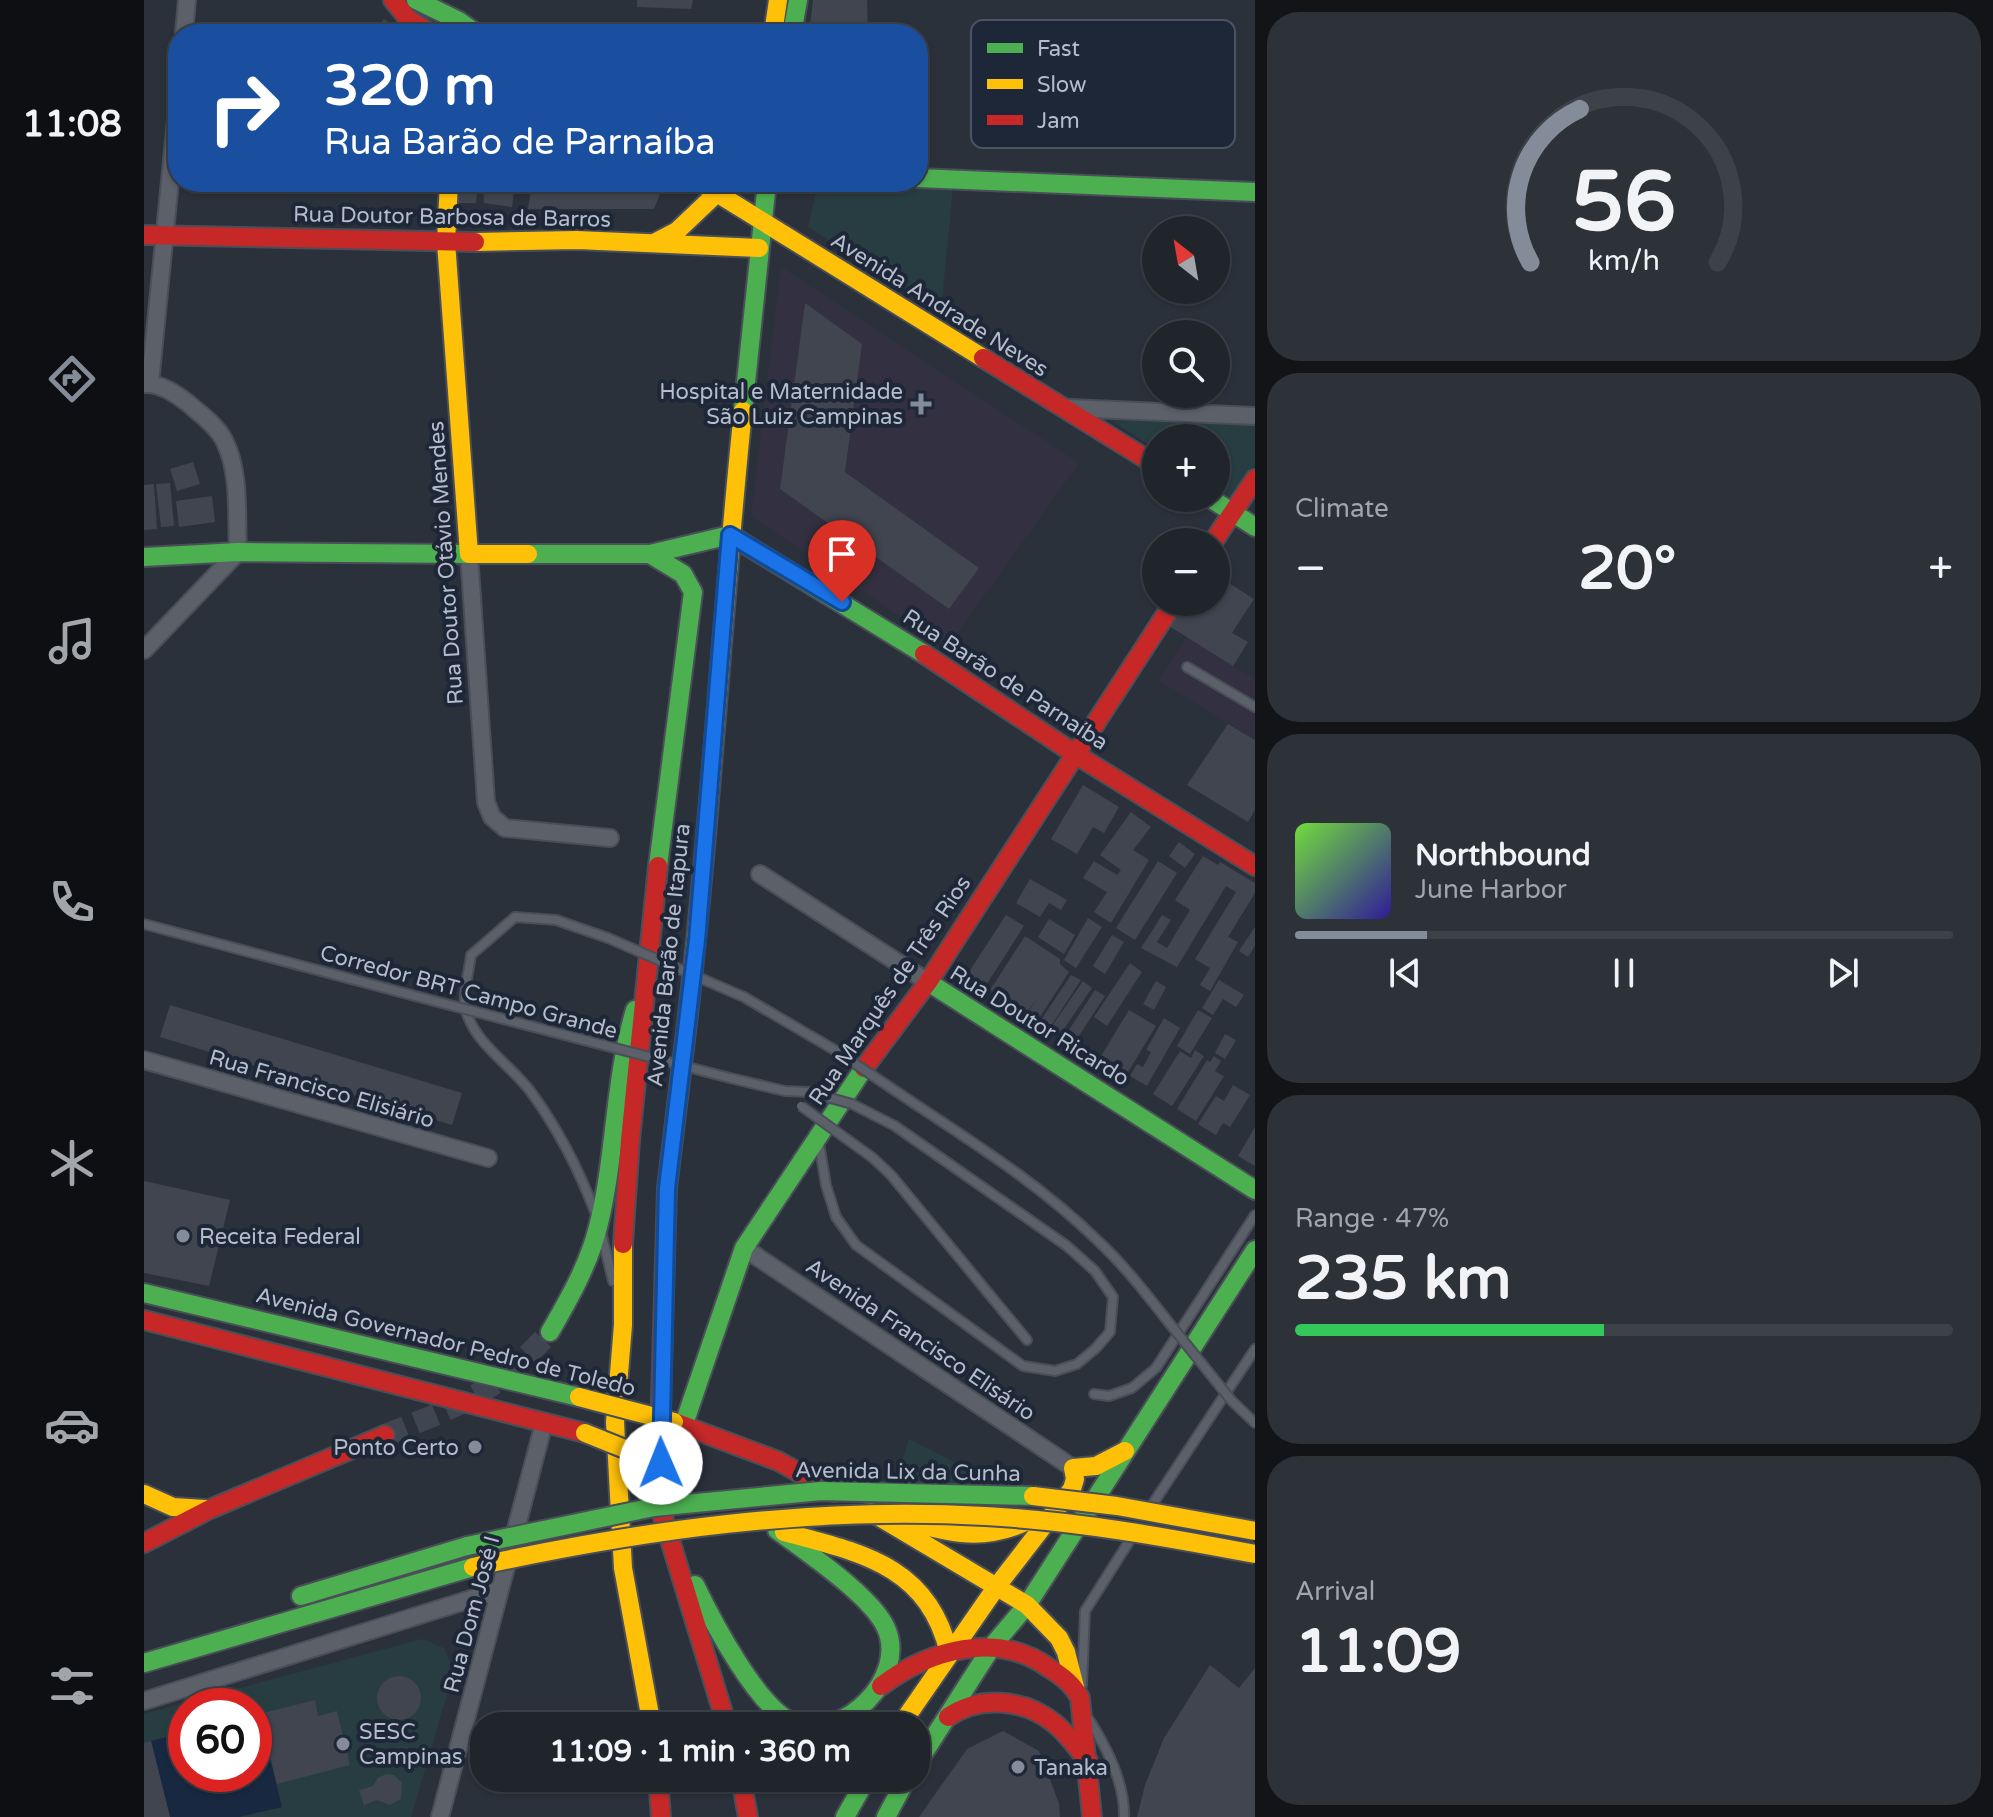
<!DOCTYPE html>
<meta charset="utf-8">
<style>
:root{--surface:#20252c;--page:#2d3138;--text:#f1f3f6;--muted:#a2a5a9;--line:#3d4248;--accent:#858c99}
body{margin:0;font-family:"Varela Round",sans-serif;background:var(--page);color:var(--text);height:100vh;display:flex;flex-direction:column;font-size:30px;white-space:nowrap}
*{box-sizing:border-box;margin:0}
p{font-size:26px;color:var(--muted)}
.icon{flex:none;width:44px;height:44px;fill:none;stroke:currentColor;stroke-width:2;stroke-linecap:round;stroke-linejoin:round}
.map{position:relative;flex:1;overflow:hidden}
.details{display:flex;flex-direction:column;gap:12px;padding:12px;background:#121418;width:738px}
.details>*{flex:none}
.guide{position:absolute;left:24px;top:24px;width:760px;height:168px;border-radius:32px;box-shadow:0 2px 6px #0004,0 0 0 2px var(--line);background:#1a4fa0;color:#fff;overflow:hidden}
.needle{width:52px;rotate:329deg}
.controls{position:absolute;left:998px;top:216px;display:grid;gap:16px}
.controls a{display:grid;place-items:center;width:88px;height:88px;border-radius:50%;background:var(--surface);box-shadow:0 2px 6px #0004,0 0 0 2px var(--line);font-size:40px}
.speed{position:absolute;left:24px;top:1688px;display:flex;gap:16px;font-size:40px;font-weight:700;text-align:center}
.speed>*{display:grid;place-content:center;width:104px;height:104px;border-radius:50%;background:var(--surface);box-shadow:0 2px 6px #0004,0 0 0 2px var(--line);line-height:1}
.speed .limit{border:12px solid #d22;background:#fff;color:#111}
.pin{position:absolute;display:grid;place-items:center;width:68px;height:68px;color:#fff;margin:-82px -34px;border-radius:50% 50% 50% 0;rotate:-45deg;box-shadow:0 0 8px #0007}
.pin .icon{rotate:45deg}
.me{position:absolute;width:88px;margin:-44px;rotate:359deg;stroke-linejoin:round;filter:drop-shadow(0 0 6px #0008)}
.turn{display:flex;align-items:center;gap:28px;height:168px;padding:0 24px;font-size:36px}
.turn .icon{width:104px;height:104px;stroke-width:2.5}
.turn b{display:block;font-size:56px;line-height:68px}
.big{font-size:60px;font-weight:700;line-height:1.1}
.details .tile{flex:1;display:flex;flex-direction:column;justify-content:center;gap:12px;min-width:0;padding:0 28px;border-radius:32px;background:var(--page)}
.details .dial{align-items:center;gap:0}
.dial svg{height:208px;overflow:visible;fill:none;stroke:var(--line);stroke-width:7;stroke-linecap:round;text-anchor:middle}
.dial text{fill:var(--text);stroke:none}
.song{display:flex;align-items:center;gap:24px}
.cover{width:96px;height:96px;border-radius:12px;background:linear-gradient(135deg,hsl(100 70% 55%),hsl(250 70% 35%))}
.played{height:8px;border-radius:4px;background:linear-gradient(90deg,var(--accent) 20%,var(--line) 20%)}
.keys{display:flex;justify-content:space-around;direction:ltr}
.heat{display:flex;justify-content:space-between;align-items:center;font-size:44px;direction:ltr}
.charge{height:12px;border-radius:6px;background:linear-gradient(90deg,#34c759 47%,var(--line) 0)}
.trip{position:absolute;left:326px;top:1712px;width:460px;height:80px;border-radius:32px;background:var(--surface);box-shadow:0 2px 6px #0004,0 0 0 2px var(--line);font-weight:700;line-height:80px;text-align:center}
main{display:flex;flex:1;min-height:0}
.tab-bar{display:flex;flex-direction:column;width:144px;justify-content:space-around;align-items:center;background:#0d0f12;color:var(--muted)}
.tab-bar .icon{width:56px;height:56px}
.tab-bar .active{color:var(--accent)}
.tab-bar b{font-size:36px;color:var(--text)}
.map>svg:first-child{display:block}
.medical{fill:#333141;fill-rule:evenodd}
.green{fill:#273d42;fill-rule:evenodd}
.water{fill:#182840}
.building{fill:#40454f}
.lines{fill:none;stroke-linecap:round;stroke-linejoin:round}
.secondary-tunnel{stroke:#404651;stroke-width:22;stroke-dasharray:22 11;stroke-linecap:butt}
.lane-casing{stroke:#494e58;stroke-width:12}
.street-casing{stroke:#494e58;stroke-width:20}
.fast-casing{stroke:#494e58;stroke-width:22}
.slow-casing{stroke:#494e58;stroke-width:22}
.jam-casing{stroke:#494e58;stroke-width:22}
.lane{stroke:#5b6069;stroke-width:8}
.street{stroke:#5b6069;stroke-width:16}
.fast{stroke:#4caf50;stroke-width:18}
.slow{stroke:#ffc107;stroke-width:18}
.jam{stroke:#c62828;stroke-width:18}
.lane-bridge-casing{stroke:#494e58;stroke-width:12;stroke-linecap:butt}
.fast-bridge-casing{stroke:#494e58;stroke-width:22;stroke-linecap:butt}
.slow-bridge-casing{stroke:#494e58;stroke-width:22;stroke-linecap:butt}
.lane-bridge{stroke:#5b6069;stroke-width:8}
.fast-bridge{stroke:#4caf50;stroke-width:18}
.slow-bridge{stroke:#ffc107;stroke-width:18}
.route-casing{stroke:#114b97;stroke-width:20}
.route{stroke:#1a73e8;stroke-width:14}
.poi-dot{fill:#858c99;stroke:#1d2737;stroke-width:3}
.labels{text-anchor:middle;stroke-width:8;stroke-linejoin:round;paint-order:stroke}
.street-label{font-size:22px;fill:#b5bdcc;stroke:#1d2737}
.poi-label{font-size:22px;fill:#b5bdcc;stroke:#1d2737;text-anchor:start}
.key{fill:#1d2737;stroke:#4b5464;stroke-width:2}
.key-label{font-size:22px;fill:#b5bdcc}
</style>
<main>
<nav class="tab-bar">
<b>11:08</b>
<svg class="icon active" aria-label="directions" viewBox="0 0 24 24"><path d="M12 3l9 9-9 9-9-9zM9 14v-3h6M13 9l2 2-2 2"/></svg>
<svg class="icon" aria-label="music" viewBox="0 0 24 24"><path d="M9 18V5l10-2v13"/><circle cx="6" cy="18" r="3"/><circle cx="16" cy="16" r="3"/></svg>
<svg class="icon" aria-label="phone" viewBox="0 0 24 24"><path d="M5 4h4l2 5-3 2q2 4 5 5l2-3 5 2v4C11 20 4 13 5 4z"/></svg>
<svg class="icon" aria-label="climate" viewBox="0 0 24 24"><path d="M12 3v18M4 7l16 10M4 17L20 7"/></svg>
<svg class="icon" aria-label="car" viewBox="0 0 24 24"><path d="M5 17H2v-5l4-1 3-4h7l3 4 3 1v5h-3M9 17h6M6 11h13"/><circle cx="7" cy="17" r="2"/><circle cx="17" cy="17" r="2"/></svg>
<svg class="icon" aria-label="filters" viewBox="0 0 24 24"><path d="M4 7h16M4 17h16"/><circle cx="9" cy="7" r="2"/><circle cx="15" cy="17" r="2"/></svg>
</nav>
<div class="map">
<svg width="1111" height="1817" viewBox="0 0 1111 1817">
<rect width="100%" height="100%" fill="#2b313b"/>
<path class="medical" d="M637,267L935,463L803,648L607,516ZM661,304L718,344L701,472L835,568L805,609L636,489Z
M1043,637L1111,679V740L1014,680Z"/>
<path class="green" d="M674,183L809,187L797,312L664,227Z
M967,420L1111,425V465L1088,498L1072,488V438H1012V449Z
M765,1439L839,1477L834,1489L751,1482Z
M278,1639L300,1648L310,1671L267,1817H0V1714ZM42,1706H110V1774H42Z"/>
<path class="water" d="M115,1714L138,1807L95,1817H26L7,1741L42,1732V1774H110V1715Z"/>
<path class="building" d="M493,0H549L547,9L493,7Z
M669,0H723L724,34H665Z
M240,19L262,34H229Z
M339,182H371L368,207L340,203Z
M388,182H513L519,186L510,209H384Z
M334,185L332,203H315V186Z
M661,303L718,344L701,472L835,568L805,609L636,489Z
M49,462L56,484L33,491L26,469Z
M26,483L30,526L17,527L12,484Z
M10,484L13,529L0,530V485Z
M68,496L71,522L35,527L32,501Z
M1072,575L1110,599L1088,633L1104,642L1089,666L1025,626L1040,602H1072Z
M1084,724L1111,740V810L1104,822L1043,785Z
M939,785L975,807L960,833L949,827L933,854L907,839Z
M987,812L1007,827L989,850L1005,860L967,923L950,912L963,892L939,878L950,861L973,875L977,870L956,855Z
M1035,842L1051,854L1041,868L1025,856Z
M1059,856L1074,865L1076,862L1111,883V893L1084,937L1094,942L1066,991L1056,985L1066,968L1051,959L1092,892L1082,886L1033,967L997,948L1018,915L1027,920L1013,942L1023,948L1046,910L1031,900Z
M1014,861L1033,873L991,940L972,928Z
M886,879L923,900L917,910L905,903L896,917L872,903Z
M862,915L880,926L839,990L821,978Z
M944,918L958,927L932,968L920,960Z
M905,919L931,935L920,954L894,937Z
M1111,927V946L1104,957L1095,951Z
M968,935L980,942L961,974L949,966Z
M881,936L916,959V964L925,972L892,1023L881,1016L893,999L882,1013L846,990Z
M986,963L998,972L963,1026L950,1017Z
M927,975L937,980L905,1029L895,1023Z
M1075,980L1100,995L1092,1007L1079,999L1069,1015L1058,1008Z
M939,981L948,988L915,1036L906,1029Z
M1012,981L1022,987L1010,1010L999,1004Z
M951,990L961,996L929,1045L919,1039Z
M26,1005L318,1093L308,1125L16,1037Z
M985,1010L1012,1026L981,1077L954,1061Z
M1054,1010L1068,1018L1046,1054L1033,1046Z
M1020,1018L1036,1028L1003,1086L986,1076L993,1064L999,1067L1007,1052L1002,1050Z
M1081,1034L1092,1040L1081,1059L1071,1053Z
M1051,1050L1060,1056L1028,1106L1009,1094L1036,1051L1047,1058Z
M1070,1056L1077,1061L1071,1071L1080,1076L1052,1121L1033,1109L1063,1060L1066,1062Z
M1089,1085L1106,1095L1086,1127L1079,1123L1072,1135L1054,1124L1072,1096L1080,1101Z
M1111,1127V1166L1094,1156Z
M0,1181L86,1200L65,1286L0,1273Z
M1066,1665L1095,1688L1111,1668V1817H993L1001,1785L1020,1738Z
M233 1698a22 22 0 1 1 44 0a22 22 0 1 1-44 0Z
M171,1700L174,1716L193,1711L206,1765L133,1784L115,1714Z
M859,1731L895,1751L915,1803L916,1817H775L823,1749Z
M7,1741L26,1817H0V1743Z
M242,1774L250,1775L258,1783L257,1799L246,1805L233,1800L220,1805L215,1790L229,1786L234,1778Z"/>
<g class="lines">
<path class="secondary-tunnel" d="M241,1435C276,1421 313,1408 345,1387C368,1372 387,1352 406,1332"/>
<g class="lane-casing">
<path id="lane" d="M1043,667L1111,707
M0,924L271,996
M556,978L600,997L689,1049
M586,1078L641,1091L665,1092
M768,1102C833,1145 898,1186 954,1241C981,1266 1003,1295 1026,1324
M675,1143L682,1185L692,1217L712,1245L879,1366L911,1371L933,1364L951,1349L966,1332L969,1297L951,1271L923,1246L751,1126
M729,1158L747,1175L883,1340
M451,1212C435,1170 414,1129 387,1092C367,1065 332,1045 322,1011C318,996 325,971 327,955L371,917L412,920L464,938
M458,1236L469,1281
M950,1394L965,1396L988,1388L1012,1368L1111,1215
M1087,1400L1111,1423
M1008,1505L1111,1349
M938,1685L941,1611L986,1540
M944,1718C962,1746 981,1783 980,1817"/>
</g>
<g class="street-casing">
<path id="street" d="M40,34L43,0
M6,383L34,100
M0,384C17,383 32,394 45,404C57,415 72,425 80,440C97,473 92,517 94,552L0,650
M925,408L1111,416
M325,554L342,802L348,817L361,828L466,838
M616,874L784,982
M0,1060L344,1158
M600,1248L929,1468
M0,1701L356,1590
M296,1817L400,1423"/>
</g>
<g class="fast-casing">
<path id="fast" d="M272,0L315,21L333,34
M648,34L654,0
M774,178L1111,192
M599,411L623,182
M1066,498L1111,527
M384,554H506L586,535L780,654
M506,554L539,574L549,592L514,866
M0,557L94,552L325,554
M784,982L1111,1190
M0,1293L435,1397
M406,1332C425,1299 445,1264 454,1227C472,1156 470,1080 491,1010
M539,1483L540,1424L600,1248L720,1068
M551,1585C568,1620 614,1709 650,1723C700,1742 764,1677 742,1628C728,1596 662,1552 633,1530
M157,1596L323,1546
M0,1663L329,1567
M772,1765L849,1645L883,1605L1111,1250
M701,1817L723,1778
M742,1817L763,1778"/>
</g>
<g class="slow-casing">
<path id="slow" d="M629,34L634,0
M305,182L302,242L325,554H384
M555,182L839,358
M331,242L433,240L615,248
M512,242L533,231L573,193
M540,1048C566,836 577,623 599,411
M479,1244V1325L471,1422L479,1568L508,1726
M0,1494L29,1507L61,1509
M727,1512L883,1605L915,1638L922,1652L931,1687
M761,1520C808,1534 840,1542 886,1520
M640,1532C717,1553 784,1565 805,1653
M756,1726L853,1586L928,1489L931,1479L929,1468L952,1466L981,1451"/>
</g>
<g class="jam-casing">
<path id="jam" d="M249,0L265,20L288,34
M0,235L331,242
M839,358L1012,465
M1069,542L1111,479
M780,654L931,754L1111,866
M540,1048L523,1188L516,1436L519,1517L583,1726
M720,1068L784,982L1030,602
M479,1244L486,1140L514,866
M0,1320L441,1433
M530,1422L634,1461L690,1492
M0,1543L66,1509L241,1435
M737,1686C785,1650 853,1630 905,1668C918,1676 929,1684 936,1698L948,1817
M804,1717C836,1695 880,1699 910,1723C924,1734 933,1748 944,1761
M514,1778L517,1817
M597,1778L604,1817"/>
</g>
<use href="#lane" class="lane"/>
<use href="#street" class="street"/>
<use href="#fast" class="fast"/>
<use href="#slow" class="slow"/>
<use href="#jam" class="jam"/>
<g class="lane-bridge-casing">
<path id="lane-bridge" d="M464,938L556,978
M271,996L586,1078
M689,1049L768,1102
M665,1092L708,1104L751,1126
M657,1106L729,1158
M1026,1324L1087,1400"/>
</g>
<g class="fast-bridge-casing">
<path id="fast-bridge" d="M323,1546L510,1507L677,1491L889,1496"/>
</g>
<g class="slow-bridge-casing">
<path id="slow-bridge" d="M435,1397L530,1422
M441,1433L486,1451L528,1476
M889,1496L973,1506L1111,1531
M329,1567C498,1530 668,1506 841,1516C932,1521 1022,1537 1111,1554"/>
</g>
<use href="#lane-bridge" class="lane-bridge"/>
<use href="#fast-bridge" class="fast-bridge"/>
<use href="#slow-bridge" class="slow-bridge"/>
</g>
<g class="lines">
<g class="route-casing">
<path id="route" d="M517,1463L523,1188L553,940L586,535L698,602"/>
</g>
<use href="#route" class="route"/>
</g>
<g class="poi-dot">
<path d="M773 392h8v8h8v8h-8v8h-8v-8h-8v-8h8z"/>
<circle cx="39" cy="1236" r="8"/>
<circle cx="331" cy="1447" r="8"/>
<circle cx="199" cy="1744" r="8"/>
<circle cx="874" cy="1767" r="8"/>
</g>
<g class="labels">
<g class="street-label">
<text transform="translate(308 216) rotate(1)" y="8">Rua Doutor Barbosa de Barros</text>
<text transform="translate(796 304) rotate(32)" y="8">Avenida Andrade Neves</text>
<text transform="translate(301 563) rotate(-94)" y="8">Rua Doutor Otávio Mendes</text>
<text transform="translate(862 679) rotate(33)" y="8">Rua Barão de Parnaíba</text>
<text transform="translate(524 955) rotate(-84)" y="8">Avenida Barão de Itapura</text>
<text transform="translate(745 990) rotate(-56)" y="8">Rua Marquês de Três Rios</text>
<text transform="translate(325 991) rotate(15)" y="8">Corredor BRT Campo Grande</text>
<text transform="translate(896 1025) rotate(32)" y="8">Rua Doutor Ricardo</text>
<text transform="translate(178 1088) rotate(16)" y="8">Rua Francisco Elisiário</text>
<text transform="translate(777 1339) rotate(34)" y="8">Avenida Francisco Elisário</text>
<text transform="translate(302 1341) rotate(14)" y="8">Avenida Governador Pedro de Toledo</text>
<text transform="translate(764 1471) rotate(1)" y="8">Avenida Lix da Cunha</text>
<text transform="translate(327 1614) rotate(-75)" y="8">Rua Dom José I</text>
</g>
<g class="poi-label">
<text x="759" y="399" text-anchor="end">Hospital e Maternidade<tspan x="759" dy="25">São Luiz Campinas</tspan></text>
<text x="55" y="1244">Receita Federal</text>
<text x="315" y="1455" text-anchor="end">Ponto Certo</text>
<text x="215" y="1739">SESC<tspan x="215" dy="25">Campinas</tspan></text>
<text x="890" y="1775">Tanaka</text>
</g>
</g>
<rect x="827" y="20" width="264" height="128" rx="12" class="key"/>
<rect x="843" y="43" width="36" height="10" fill="#4caf50"/>
<rect x="843" y="79" width="36" height="10" fill="#ffc107"/>
<rect x="843" y="115" width="36" height="10" fill="#c62828"/>
<g class="key-label">
<text x="893" y="56">Fast</text>
<text x="893" y="92">Slow</text>
<text x="893" y="128">Jam</text>
</g>
</svg>
<div class="controls">
<a><svg class="needle" viewBox="-14 -14 28 28"><path d="M0-13l5 13h-10z" fill="#e53935"/><path d="M0 13l5-13h-10z" fill="#a2a5a9"/></svg></a>
<a><svg class="icon" aria-label="search" viewBox="0 0 24 24"><circle cx="10" cy="10" r="6"/><path d="M15 15l6 6"/></svg></a>
<a>+</a>
<a>−</a>
</div>
<div class="speed"><div class="limit">60</div></div>
<div class="pin" style="left:698px;top:602px;background:#d93025"><svg class="icon" aria-label="arrive" viewBox="0 0 24 24"><path d="M6 21V4h12l-3 4 3 4H6"/></svg></div>
<svg class="me" style="left:517px;top:1463px" viewBox="-20 -20 40 40"><circle r="19" fill="#fff"/><path d="M0-13L10 11 0 6-10 11z" fill="#1a73e8"/></svg>
<div class="trip">11:09 · 1 min · 360 m</div>
<div class="guide">
<div class="turn"><svg class="icon" aria-label="right" viewBox="0 0 24 24"><path d="M7 20v-9h11M14 6l5 5-5 5"/></svg><div><b>320 m</b>Rua Barão de Parnaíba</div></div>
</div>
</div>
<section class="details">
<div class="tile dial"><svg viewBox="0 0 100 80">
<path d="M14 69A42 42 0 1 1 86 69"/>
<path d="M14 69A42 42 0 0 1 33 10" stroke="#858c99"/>
<text x="50" y="56" font-size="32" font-weight="700">56</text>
<text x="50" y="72" font-size="11">km/h</text>
</svg></div>
<div class="tile"><p>Climate</p>
<div class="heat"><a>−</a><b class="big">20°</b><a>+</a></div>
</div>
<div class="tile">
<div class="song"><i class="cover"></i><div><b>Northbound</b><p>June Harbor</p></div></div>
<div class="played"></div>
<div class="keys"><svg class="icon" aria-label="previous" viewBox="0 0 24 24"><path d="M18 5L8 12l10 7zM5 5v14"/></svg><svg class="icon" aria-label="pause" viewBox="0 0 24 24"><path d="M8 5v14M16 5v14"/></svg><svg class="icon" aria-label="next" viewBox="0 0 24 24"><path d="M6 5l10 7-10 7zM19 5v14"/></svg></div>
</div>
<div class="tile"><p>Range · 47%</p><b class="big">235 km</b><div class="charge"></div></div>
<div class="tile"><p>Arrival</p><b class="big">11:09</b></div>
</section>
</main>
